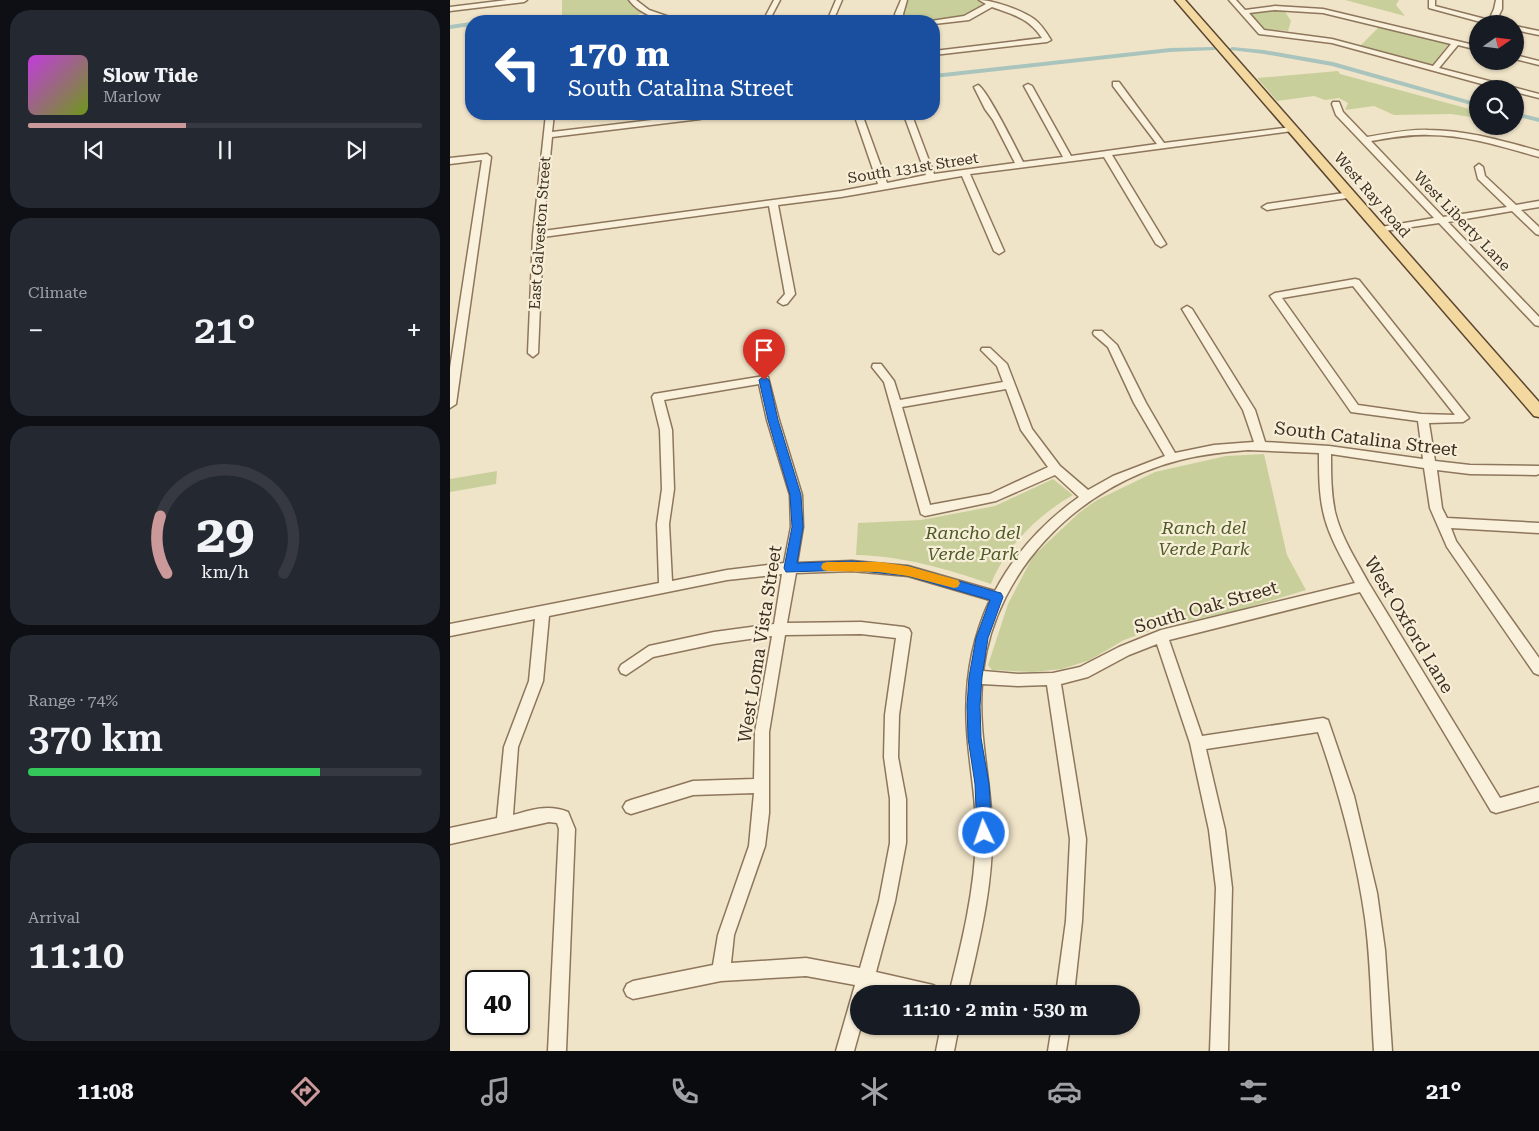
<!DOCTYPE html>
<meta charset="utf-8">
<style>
:root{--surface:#171b24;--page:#242831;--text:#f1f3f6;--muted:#9ea1a6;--line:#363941;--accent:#cc999b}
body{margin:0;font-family:"Roboto Serif",serif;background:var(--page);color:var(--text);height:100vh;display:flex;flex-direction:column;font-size:19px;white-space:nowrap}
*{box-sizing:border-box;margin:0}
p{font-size:16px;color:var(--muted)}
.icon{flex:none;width:28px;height:28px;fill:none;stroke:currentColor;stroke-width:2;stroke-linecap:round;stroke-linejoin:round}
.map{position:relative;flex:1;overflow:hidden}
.side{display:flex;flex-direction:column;gap:10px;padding:10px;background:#0d0f14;width:450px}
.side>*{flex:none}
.top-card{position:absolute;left:15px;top:15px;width:475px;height:105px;border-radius:20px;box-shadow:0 1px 4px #0004;background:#1a4fa0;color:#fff;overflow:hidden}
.needle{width:32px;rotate:76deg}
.controls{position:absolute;left:1019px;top:15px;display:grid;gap:10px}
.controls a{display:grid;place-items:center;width:55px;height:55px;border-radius:50%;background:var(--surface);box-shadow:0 1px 4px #0004;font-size:25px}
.speed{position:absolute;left:15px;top:970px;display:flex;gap:10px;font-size:25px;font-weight:700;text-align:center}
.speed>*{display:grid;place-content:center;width:65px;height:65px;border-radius:50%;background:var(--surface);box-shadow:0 1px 4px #0004;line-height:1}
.speed .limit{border:2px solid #111;border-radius:8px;background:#fff;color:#111}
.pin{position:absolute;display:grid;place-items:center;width:42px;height:42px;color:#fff;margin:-51px -21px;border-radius:50% 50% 50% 0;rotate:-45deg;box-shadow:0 0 5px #0007}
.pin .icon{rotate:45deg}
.me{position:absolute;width:55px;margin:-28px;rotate:357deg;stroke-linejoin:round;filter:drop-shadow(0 0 4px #0008)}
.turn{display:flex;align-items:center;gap:18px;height:105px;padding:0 20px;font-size:22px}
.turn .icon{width:65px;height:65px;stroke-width:2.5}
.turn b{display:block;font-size:35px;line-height:42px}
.big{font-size:38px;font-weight:600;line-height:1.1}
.side .card{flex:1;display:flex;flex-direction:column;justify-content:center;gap:8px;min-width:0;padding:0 18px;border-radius:20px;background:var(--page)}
.side .dial{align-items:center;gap:0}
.dial svg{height:130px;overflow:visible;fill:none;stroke:var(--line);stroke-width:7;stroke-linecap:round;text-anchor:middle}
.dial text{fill:var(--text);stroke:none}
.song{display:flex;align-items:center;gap:15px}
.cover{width:60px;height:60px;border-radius:8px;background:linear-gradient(135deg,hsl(290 70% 55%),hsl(80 70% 35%))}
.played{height:5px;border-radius:2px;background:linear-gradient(90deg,var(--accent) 40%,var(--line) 40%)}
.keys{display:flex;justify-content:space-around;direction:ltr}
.heat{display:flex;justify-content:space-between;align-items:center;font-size:28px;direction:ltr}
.charge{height:8px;border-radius:4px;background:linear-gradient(90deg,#34c759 74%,var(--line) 0)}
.trip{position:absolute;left:400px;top:985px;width:290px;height:50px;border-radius:25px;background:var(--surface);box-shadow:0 1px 4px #0004;font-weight:600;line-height:50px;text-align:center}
.menu{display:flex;height:80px;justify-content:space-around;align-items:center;background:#090b0e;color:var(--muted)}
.menu .icon{width:35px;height:35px}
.menu .on{color:var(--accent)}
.menu b{font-size:22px;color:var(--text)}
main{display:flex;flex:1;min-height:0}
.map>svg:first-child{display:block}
.green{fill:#c9cf9b}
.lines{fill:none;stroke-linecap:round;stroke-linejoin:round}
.canal{fill:#a9c4bc;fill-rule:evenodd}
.minor-casing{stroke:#8d765c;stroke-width:3}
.major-casing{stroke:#5b4430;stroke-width:3}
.minor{fill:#faf1dc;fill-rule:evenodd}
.major{fill:#f3d9a0;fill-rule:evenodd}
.route{fill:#1a73e8;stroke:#114b97}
.slow{fill:#f59e0b}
.labels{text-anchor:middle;stroke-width:4.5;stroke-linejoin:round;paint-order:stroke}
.far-street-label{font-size:15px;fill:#3d2e20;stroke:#f7eed8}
.street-label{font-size:18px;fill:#3d2e20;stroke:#f7eed8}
.park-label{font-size:18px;font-style:italic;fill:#4d5a26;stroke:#f7eed8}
</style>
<main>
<section class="side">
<div class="card">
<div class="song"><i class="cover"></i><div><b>Slow Tide</b><p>Marlow</p></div></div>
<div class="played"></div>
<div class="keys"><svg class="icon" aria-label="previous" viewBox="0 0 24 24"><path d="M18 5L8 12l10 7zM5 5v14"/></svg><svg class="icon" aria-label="pause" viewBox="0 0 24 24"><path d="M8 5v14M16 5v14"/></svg><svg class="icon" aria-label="next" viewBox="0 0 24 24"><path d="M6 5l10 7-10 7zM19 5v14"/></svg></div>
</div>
<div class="card"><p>Climate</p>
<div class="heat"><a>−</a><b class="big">21°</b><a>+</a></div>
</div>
<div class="card dial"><svg viewBox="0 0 100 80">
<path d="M14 69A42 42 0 1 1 86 69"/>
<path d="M14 69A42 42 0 0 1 10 34" stroke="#cc999b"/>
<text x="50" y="56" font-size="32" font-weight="700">29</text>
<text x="50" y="72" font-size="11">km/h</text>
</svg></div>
<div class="card"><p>Range · 74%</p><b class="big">370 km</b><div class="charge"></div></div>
<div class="card"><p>Arrival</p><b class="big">11:10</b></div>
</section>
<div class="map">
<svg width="1089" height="1051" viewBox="0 0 1089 1051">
<rect width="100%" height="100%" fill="#f0e4c8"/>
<path class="green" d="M112,0H182L196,11L175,21L118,16L112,15Z
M454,0H532L542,4L506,20L484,22L450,21L449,14Z
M895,0H949L946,5L955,16Z
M834,10L841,21L838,31L814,29L798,13Z
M930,26L999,43L982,65L910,46Z
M888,71L890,74L1027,111V118L1001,114L944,115L924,106L895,110L898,103L889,98L875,100L864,96L827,101L807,78Z
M814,454L837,555L856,590L790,610L710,627L674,640L640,660L612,669L583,672L542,670L538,665L558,604L583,556L630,512L647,500L705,472L776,456Z
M47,471L46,484L0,492V479Z
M603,479L623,495C588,515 556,546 541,584C497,569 453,556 406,555L408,523L471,520L545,506Z"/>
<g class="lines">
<path class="canal" d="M48,19H108L111,21H45Z
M21,22V26L0,29V25Z
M763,47L766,49L765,50L720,52L484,78V74L720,48Z
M782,47L814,50L883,62L1028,103V107L882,66L814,54L780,50L779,49Z
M1065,112L1089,118V122L1065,116Z"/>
<g class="minor-casing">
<path id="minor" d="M57,0H77L74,2L0,11V7Z
M179,0H186L199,10L231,21C213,22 190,15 179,0Z
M324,0H330L319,21H313Z
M386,0H392L383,21H377Z
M451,0H457L453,14L454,21H447L445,14Z
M529,0C542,0 572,10 584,19C591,24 596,32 601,40L597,42L484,55V51L592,38C579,18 564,15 542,7L519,20L484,24V21H481L514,16L536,4Z
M779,0H786L795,10L825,6L873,9L1028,46V50L1008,45L989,68L1089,94V98L1065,92V89H1050L882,43L809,34ZM825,10L873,13L1001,44L983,66L882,39L814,30L799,13Z
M979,0H985V6L1039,20L1044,9L1046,0H1052V9L1046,21L1051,24H1038L979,8Z
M1065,26L1089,31V35L1065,30Z
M1065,55L1089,61V65L1065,59Z
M663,82H669L714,143L842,127L846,129L842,131L662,155L716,244L711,247L706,244L654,157L520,174L554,251L549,254L544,251L512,176L391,197L328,205L345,294L337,304L333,305L328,302L335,294L319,206L93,237L88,353L83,357L78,353L83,235L96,114H104L102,132L252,114H263L250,119L102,137L93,231L391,191L428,184L404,114H412L437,183L476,175L455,118L459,116L463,118L484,174L565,163L543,120L535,109L524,87L528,85C536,88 567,150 573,162L613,157L574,86L578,84L582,86L621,156L707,144L663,86Z
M883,102H889L893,112L917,137C937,134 958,129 978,130C1016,130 1053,141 1089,151V157C1053,147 1017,135 979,135C959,134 940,138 921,141L993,217L1057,207L1028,179L1025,167L1029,164L1033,167L1035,176L1066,205L1089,201V207L1071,210L1089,227V235L1086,234L1062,211L998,222L1089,317V326L1085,325L989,223L928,232L926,230L931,227L984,218L886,115L882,104Z
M37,154L41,157L6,404L0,408V368L32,160L0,164V158Z
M901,192L906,195L904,197L817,210L812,207L817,204Z
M905,279L909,280L1019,418L1013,422L979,423L985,461L1020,465L1089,466V474L1086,475L1020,474L987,470L992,508L997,518L1089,523V533L1001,528L1006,541L1089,658V675L1084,673L997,547L980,508L974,468L881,454C881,474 881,493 885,512C891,537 906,560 918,582L1050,798L1089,787V801L1046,813L1041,811L910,592L719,640L752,736L873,718L878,720L904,796L927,893L935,950L942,1051H924C921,1007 921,962 915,918C906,855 889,792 868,732L756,749L775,830L782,888L778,1051H760L766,888L759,830L740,743L707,644L679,655L638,677L611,684L636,839L632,921L624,994H606L616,921L620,839L597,685L568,686L532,684C528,731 540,777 542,824C544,882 530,938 517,994H499C512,942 525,890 526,836C527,801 519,766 517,730C514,685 521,641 540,600L458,576L402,571L346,573L337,623L411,622L454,627L459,629L461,633L449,715L448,757L456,799V843L445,901L426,972L483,985L489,988L492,994H446L421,988L420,994H409V1026H411L404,1051H386L405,985L356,976L271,981L183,999L177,996L174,990L177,984L183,981L263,965L268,935L299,846L304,793L243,795L181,814L176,812L173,807L176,802L181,800L243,781L304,779L305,732L322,636L264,644L203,657L176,675L171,673L169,669L171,665L199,646L264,632L324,624L332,574L277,580L99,616L93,681L68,747L63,815C82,810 98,804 118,812L125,829L116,1051H98L109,829L107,823L99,822L0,844V828L47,818L54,747L79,681L85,619L0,636V624L209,583L207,524L212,489L210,430L202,397L204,394L314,376L318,377L329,420L352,495L353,527L347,563L402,561L458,566L545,591C565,553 594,522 629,497L605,475L546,501L475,516L471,514L434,382L422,367L423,364H431L444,381L450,400L553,382L547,366L531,350L532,348H540L557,364L582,429L610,466L638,490L663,476L715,456L684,403L658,347L644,335L643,333L644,331H652L667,345L696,403L725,453L764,445L804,442L793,410L732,309L737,306L742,309L805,410L815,442L879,446L973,459L968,421L901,412L820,296L825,293ZM903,286L1005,415L971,414L908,405L832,298ZM309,384L317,420L340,495L341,527L334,563L277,570L222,581L219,524L224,489L222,430L214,400ZM556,389L571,430L598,467L540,494L480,505L452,407ZM798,450L869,453C869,473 869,492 873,511C878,536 893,560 905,583L711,630L669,647L630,667L603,673L568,674L533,671C546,567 631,485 730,460C753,454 775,452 798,450ZM411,634L446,638L435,715L434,757L440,799V843L429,901L410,968L356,958L281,963L284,935L315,846L319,813V732L335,635Z
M491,1026H509L504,1051H486Z
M602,1026H620L616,1051H598Z"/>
</g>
<g class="major-casing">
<path id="major" d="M725,0H735L1089,402V417L1084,416Z"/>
</g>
<use href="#minor" class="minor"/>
<use href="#major" class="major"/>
</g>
<path class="route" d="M314,376L319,380L328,420L351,495L353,527L347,563L402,561L458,566L547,592L551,593L553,597L538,638L532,677L530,706L531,738L539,784L542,833L539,838L534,840L529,838L527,833L525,784L518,738L517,706L519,677L526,638L540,600L458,576L402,570L336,572L334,568L342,527L340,495L318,420L309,380Z"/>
<path class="slow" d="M377,562H429L458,566L504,579L508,580L510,583L508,587L504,588L458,576L429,572L377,571L373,570L371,567L373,563Z"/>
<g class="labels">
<g class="far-street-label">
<text transform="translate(463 168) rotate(-9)" y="5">South 131st Street</text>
<text transform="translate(922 195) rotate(49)" y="5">West Ray Road</text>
<text transform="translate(1012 221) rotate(46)" y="5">West Liberty Lane</text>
<text transform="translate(90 233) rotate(-86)" y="5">East Galveston Street</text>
</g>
<g class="street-label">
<text transform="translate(916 439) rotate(7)" y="6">South Catalina Street</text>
<text transform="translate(756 607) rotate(-16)" y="6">South Oak Street</text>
<text transform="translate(959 625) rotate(59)" y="6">West Oxford Lane</text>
<text transform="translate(310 644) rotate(-81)" y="6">West Loma Vista Street</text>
</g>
<g class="park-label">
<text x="754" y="534">Ranch del<tspan x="754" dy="21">Verde Park</tspan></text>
<text x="523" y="539">Rancho del<tspan x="523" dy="21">Verde Park</tspan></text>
</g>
</g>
</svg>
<div class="controls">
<a><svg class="needle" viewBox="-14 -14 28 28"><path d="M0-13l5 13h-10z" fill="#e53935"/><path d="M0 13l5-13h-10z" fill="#9ea1a6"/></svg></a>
<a><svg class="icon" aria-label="search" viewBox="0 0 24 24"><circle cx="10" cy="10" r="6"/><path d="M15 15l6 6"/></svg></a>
</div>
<div class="speed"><div class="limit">40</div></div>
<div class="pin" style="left:314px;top:380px;background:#d93025"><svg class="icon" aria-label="arrive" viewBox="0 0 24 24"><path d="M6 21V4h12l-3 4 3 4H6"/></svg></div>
<svg class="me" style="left:534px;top:833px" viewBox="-20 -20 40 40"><circle r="17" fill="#1a73e8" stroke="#fff" stroke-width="3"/><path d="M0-11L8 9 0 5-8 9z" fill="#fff"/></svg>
<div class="trip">11:10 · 2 min · 530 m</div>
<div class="top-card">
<div class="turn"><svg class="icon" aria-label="left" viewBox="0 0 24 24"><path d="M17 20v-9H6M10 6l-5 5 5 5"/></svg><div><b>170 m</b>South Catalina Street</div></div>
</div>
</div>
</main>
<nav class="menu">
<b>11:08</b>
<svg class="icon on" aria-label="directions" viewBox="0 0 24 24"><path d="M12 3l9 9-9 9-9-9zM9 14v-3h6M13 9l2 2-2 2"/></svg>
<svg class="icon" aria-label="music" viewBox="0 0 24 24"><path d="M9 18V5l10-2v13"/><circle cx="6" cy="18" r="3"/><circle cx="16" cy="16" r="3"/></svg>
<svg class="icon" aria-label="phone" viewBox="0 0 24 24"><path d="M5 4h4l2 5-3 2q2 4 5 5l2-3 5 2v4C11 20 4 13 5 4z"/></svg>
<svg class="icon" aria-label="climate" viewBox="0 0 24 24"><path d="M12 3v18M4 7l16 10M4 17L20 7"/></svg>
<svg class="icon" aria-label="car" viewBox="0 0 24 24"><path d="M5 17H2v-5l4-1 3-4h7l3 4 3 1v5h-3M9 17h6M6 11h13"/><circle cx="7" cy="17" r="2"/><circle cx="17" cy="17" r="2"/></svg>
<svg class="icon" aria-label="filters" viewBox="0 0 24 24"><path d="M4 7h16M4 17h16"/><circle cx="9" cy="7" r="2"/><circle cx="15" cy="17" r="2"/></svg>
<b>21°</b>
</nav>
